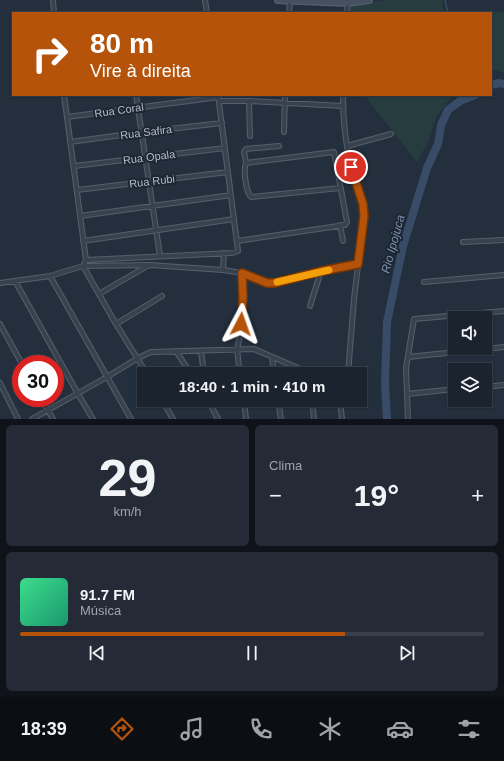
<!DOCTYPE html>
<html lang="pt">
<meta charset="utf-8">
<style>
:root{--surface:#1b232e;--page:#242b36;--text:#f1f3f6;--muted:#a0a4aa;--line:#39404a;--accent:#b45309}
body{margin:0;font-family:Helvetica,sans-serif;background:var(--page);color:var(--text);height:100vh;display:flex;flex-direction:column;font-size:15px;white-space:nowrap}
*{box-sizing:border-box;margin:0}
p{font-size:13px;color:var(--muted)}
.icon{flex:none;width:22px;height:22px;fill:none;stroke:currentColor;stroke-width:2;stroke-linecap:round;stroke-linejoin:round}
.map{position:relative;height:419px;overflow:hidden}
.sheet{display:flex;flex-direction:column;gap:6px;padding:6px;background:#0f1319;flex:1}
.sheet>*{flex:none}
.hud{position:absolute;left:12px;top:12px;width:480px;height:84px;border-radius:0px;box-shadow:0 1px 3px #0004,0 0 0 1px var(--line);background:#b45309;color:#fff;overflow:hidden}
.controls{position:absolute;left:448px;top:311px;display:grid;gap:8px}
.controls a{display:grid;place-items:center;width:44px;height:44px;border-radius:0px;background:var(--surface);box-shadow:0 1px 3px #0004,0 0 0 1px var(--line);font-size:20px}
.speed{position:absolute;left:12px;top:355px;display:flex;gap:8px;font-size:20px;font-weight:700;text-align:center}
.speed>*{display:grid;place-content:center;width:52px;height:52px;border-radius:50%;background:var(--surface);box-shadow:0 1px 3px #0004,0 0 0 1px var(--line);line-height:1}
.speed .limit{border:6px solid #d22;background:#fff;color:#111}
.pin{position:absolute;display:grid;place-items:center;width:34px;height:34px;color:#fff;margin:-17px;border:2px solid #fff;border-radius:50%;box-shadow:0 1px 4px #0007}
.me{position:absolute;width:44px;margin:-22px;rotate:4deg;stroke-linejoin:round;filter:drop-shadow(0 0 3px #0008)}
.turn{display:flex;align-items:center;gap:14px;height:84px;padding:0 12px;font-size:18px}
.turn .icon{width:52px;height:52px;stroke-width:2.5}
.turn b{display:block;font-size:28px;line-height:34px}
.big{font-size:30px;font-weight:600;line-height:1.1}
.sheet .widget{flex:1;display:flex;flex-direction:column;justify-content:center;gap:6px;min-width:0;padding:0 14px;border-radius:6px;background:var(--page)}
.sheet .dial{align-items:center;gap:0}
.dial b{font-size:52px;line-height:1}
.song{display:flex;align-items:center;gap:12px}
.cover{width:48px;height:48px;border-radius:6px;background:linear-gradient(135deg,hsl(150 70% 55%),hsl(160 70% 35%))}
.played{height:4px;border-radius:2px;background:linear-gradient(90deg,var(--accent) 70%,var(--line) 70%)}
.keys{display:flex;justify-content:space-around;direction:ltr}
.heat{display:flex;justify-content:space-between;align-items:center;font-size:22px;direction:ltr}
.sheet .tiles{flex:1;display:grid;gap:6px;grid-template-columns:1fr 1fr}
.widget:last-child{grid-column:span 2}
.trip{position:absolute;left:137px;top:367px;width:230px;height:40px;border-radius:0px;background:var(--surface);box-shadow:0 1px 3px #0004,0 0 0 1px var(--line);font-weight:600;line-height:40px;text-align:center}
.tabs{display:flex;height:64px;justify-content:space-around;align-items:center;background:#0b0e12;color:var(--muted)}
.tabs .icon{width:28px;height:28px}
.tabs .active{color:var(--accent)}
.tabs b{font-size:18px;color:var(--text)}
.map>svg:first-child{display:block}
.green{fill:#263c3f}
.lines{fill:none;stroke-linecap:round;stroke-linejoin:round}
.stream{stroke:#394c67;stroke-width:1.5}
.river{stroke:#394c67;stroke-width:8}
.minor-casing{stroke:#565f6c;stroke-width:6}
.secondary-casing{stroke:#565f6c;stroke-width:8}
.minor{stroke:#38414e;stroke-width:4}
.secondary{stroke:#465061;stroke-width:5.5}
.route-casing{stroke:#753606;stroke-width:10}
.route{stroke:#b45309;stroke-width:7}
.slow{stroke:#f59e0b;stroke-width:7}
.labels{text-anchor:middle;stroke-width:4;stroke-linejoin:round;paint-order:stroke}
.street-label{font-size:11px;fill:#b4bcc9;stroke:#1d2633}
.water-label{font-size:12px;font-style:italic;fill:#7c92b1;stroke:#1d2633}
</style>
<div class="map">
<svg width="504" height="419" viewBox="0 0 504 419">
<rect width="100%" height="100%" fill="#242f3e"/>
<path class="green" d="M386,0H442L444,13H350V4Z
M480,12H504V73L491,69V13Z
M364,95H456L449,100L436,117L430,138L417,162Z"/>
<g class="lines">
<path class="stream" d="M445,0L448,13
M491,83L492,84"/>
<path class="river" d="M491,85L499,83L504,84
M387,419L385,384L387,322L403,246L427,168L438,144L441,125L448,110L460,101L475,95"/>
<g class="minor-casing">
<path id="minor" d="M53,0L54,13
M205,0L207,13
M289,13L290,1
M347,13L348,0
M136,95L160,256
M343,95C343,119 345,144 352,168C356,184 363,199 364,216L354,299L348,374
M219,101H249L343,106
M249,101L250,136
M67,117L219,97
M284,132L285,95
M70,142L143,132L222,123
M347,146L391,134
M246,163L244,152L246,149L279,146
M74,166L225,148
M77,190L228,172
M80,216L231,195
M340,225L343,241
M83,241L234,219
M237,241L345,225L347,222L334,152L246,163C243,170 246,192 251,197L340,188
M463,242L504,240
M86,260L232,253L238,251L218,95
M223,270L224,253
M50,276L131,419
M15,281L78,394L93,419
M424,282L504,275
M0,283L50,276L83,266L86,260L64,95
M99,294L149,265
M310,306L321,271
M0,324L22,364
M116,324L162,296
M176,351L191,374
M201,351L204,374
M272,357L274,374
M408,357L504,347
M147,374L116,324L83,266L150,265L223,270L242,273L271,283L358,264
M240,374L237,350L240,335L243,298L242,273
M0,383L18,419
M485,387L504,385
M407,394L455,389
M41,398L53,419
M162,400L173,419
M208,400L218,419
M244,400L246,419
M278,400L281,419
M312,400L314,419
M340,400L342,419
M32,419L107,377L138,358L151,352L254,349L312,374
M408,419L406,368L414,319L504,311"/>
</g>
<g class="secondary-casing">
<path id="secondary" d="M278,0L348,3L369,0"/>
</g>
<use href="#minor" class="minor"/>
<use href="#secondary" class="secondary"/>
</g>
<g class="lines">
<g class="route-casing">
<path id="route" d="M241,324L243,298L242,273L267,283H275L322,271L358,264L364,216L363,204L351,167"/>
</g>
<use href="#route" class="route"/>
<path class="slow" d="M277,282L329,270"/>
</g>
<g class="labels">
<g class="street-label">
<text transform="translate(119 110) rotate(-8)" y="4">Rua Coral</text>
<text transform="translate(146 132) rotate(-7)" y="4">Rua Safira</text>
<text transform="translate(149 157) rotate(-7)" y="4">Rua Opala</text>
<text transform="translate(152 181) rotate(-7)" y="4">Rua Rubi</text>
</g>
<g class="water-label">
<text transform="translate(393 244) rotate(-75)" y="4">Rio Ipojuca</text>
</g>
</g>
</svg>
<div class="controls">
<a><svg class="icon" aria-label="sound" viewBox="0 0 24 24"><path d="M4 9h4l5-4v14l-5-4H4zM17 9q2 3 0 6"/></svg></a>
<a><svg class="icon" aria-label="layers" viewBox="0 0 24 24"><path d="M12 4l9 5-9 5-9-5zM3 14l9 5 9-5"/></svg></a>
</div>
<div class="speed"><div class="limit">30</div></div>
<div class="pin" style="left:351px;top:167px;background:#d93025"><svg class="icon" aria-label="arrive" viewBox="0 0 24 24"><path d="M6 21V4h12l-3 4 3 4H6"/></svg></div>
<svg class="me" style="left:241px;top:324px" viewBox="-20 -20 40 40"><path d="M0-17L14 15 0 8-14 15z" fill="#b45309" stroke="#fff" stroke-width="4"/></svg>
<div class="trip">18:40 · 1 min · 410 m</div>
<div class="hud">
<div class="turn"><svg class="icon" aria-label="right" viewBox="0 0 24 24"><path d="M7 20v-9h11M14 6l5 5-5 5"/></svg><div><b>80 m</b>Vire à direita</div></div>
</div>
</div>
<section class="sheet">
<div class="tiles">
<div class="widget dial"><b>29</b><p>km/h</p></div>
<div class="widget"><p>Clima</p>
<div class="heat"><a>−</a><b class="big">19°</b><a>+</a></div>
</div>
<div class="widget">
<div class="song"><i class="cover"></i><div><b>91.7 FM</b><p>Música</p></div></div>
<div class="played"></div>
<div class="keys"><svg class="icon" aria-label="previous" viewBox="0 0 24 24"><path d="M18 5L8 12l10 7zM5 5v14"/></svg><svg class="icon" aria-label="pause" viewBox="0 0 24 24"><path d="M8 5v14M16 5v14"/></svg><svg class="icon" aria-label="next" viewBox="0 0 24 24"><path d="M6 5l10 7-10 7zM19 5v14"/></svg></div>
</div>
</div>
</section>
<nav class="tabs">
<b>18:39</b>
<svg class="icon active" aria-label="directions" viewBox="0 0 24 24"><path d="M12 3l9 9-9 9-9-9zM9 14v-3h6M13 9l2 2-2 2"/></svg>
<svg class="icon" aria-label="music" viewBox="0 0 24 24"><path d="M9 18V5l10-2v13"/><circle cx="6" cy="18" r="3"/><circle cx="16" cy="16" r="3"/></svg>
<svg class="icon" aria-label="phone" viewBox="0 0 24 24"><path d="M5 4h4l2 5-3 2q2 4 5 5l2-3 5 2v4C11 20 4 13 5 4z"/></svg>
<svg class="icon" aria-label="climate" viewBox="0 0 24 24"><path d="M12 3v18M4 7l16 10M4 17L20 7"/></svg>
<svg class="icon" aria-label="car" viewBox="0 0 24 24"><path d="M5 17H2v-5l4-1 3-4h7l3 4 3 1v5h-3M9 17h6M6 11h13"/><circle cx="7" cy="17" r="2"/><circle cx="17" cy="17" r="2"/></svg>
<svg class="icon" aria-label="filters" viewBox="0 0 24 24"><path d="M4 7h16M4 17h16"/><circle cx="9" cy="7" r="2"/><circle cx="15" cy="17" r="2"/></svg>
</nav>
